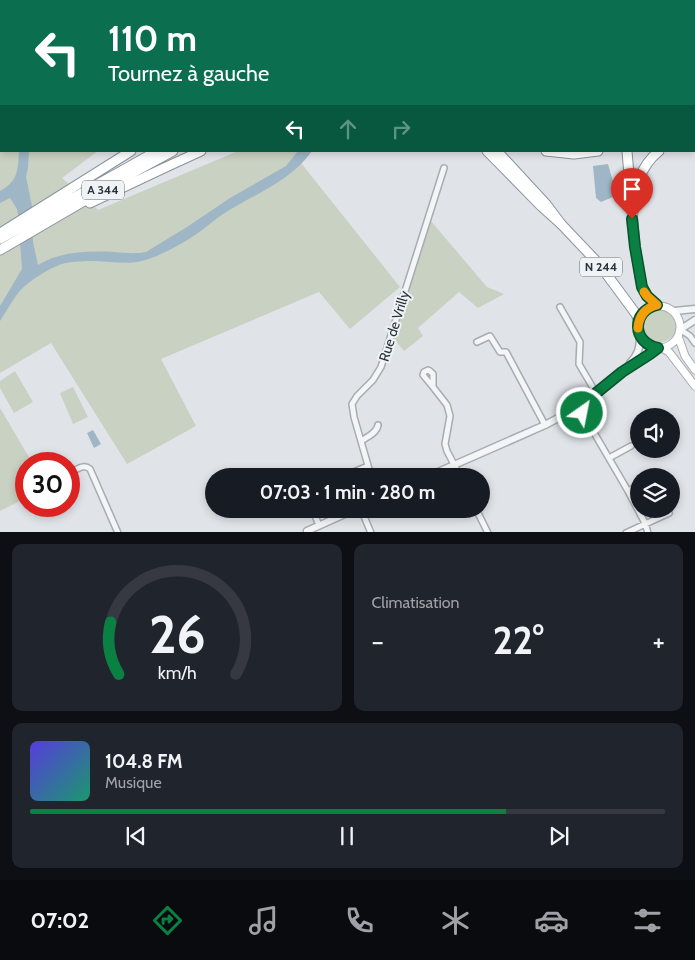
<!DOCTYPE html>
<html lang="fr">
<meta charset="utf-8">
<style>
:root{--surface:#171b24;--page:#20242c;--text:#f1f3f6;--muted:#9ea1a6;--line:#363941;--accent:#0b8043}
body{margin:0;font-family:Cabin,sans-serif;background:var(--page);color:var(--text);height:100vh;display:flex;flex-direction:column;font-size:19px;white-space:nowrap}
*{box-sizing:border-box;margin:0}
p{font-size:16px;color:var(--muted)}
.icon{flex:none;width:28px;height:28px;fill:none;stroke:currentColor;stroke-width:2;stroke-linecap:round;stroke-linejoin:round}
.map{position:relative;height:532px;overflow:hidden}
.panel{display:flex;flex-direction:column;gap:12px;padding:12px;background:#0d0f14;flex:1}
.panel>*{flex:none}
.hud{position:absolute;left:0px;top:0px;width:695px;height:152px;box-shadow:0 2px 8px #0003;background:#0b6e4f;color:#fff;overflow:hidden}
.controls{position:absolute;left:630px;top:408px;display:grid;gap:10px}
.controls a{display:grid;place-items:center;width:50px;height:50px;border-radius:50%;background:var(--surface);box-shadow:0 2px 8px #0003;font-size:25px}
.speed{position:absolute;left:15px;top:452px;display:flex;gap:10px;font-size:25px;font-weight:700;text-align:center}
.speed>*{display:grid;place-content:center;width:65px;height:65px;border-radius:50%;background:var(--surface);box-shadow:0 2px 8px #0003;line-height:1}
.speed .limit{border:8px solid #d22;background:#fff;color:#111}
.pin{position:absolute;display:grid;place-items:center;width:42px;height:42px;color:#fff;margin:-51px -21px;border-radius:50% 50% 50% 0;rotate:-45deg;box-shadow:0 0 5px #0007}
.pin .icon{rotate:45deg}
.me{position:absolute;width:55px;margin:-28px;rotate:33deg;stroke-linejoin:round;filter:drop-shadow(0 0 4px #0008)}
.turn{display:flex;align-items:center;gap:18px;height:105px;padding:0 25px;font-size:22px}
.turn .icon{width:65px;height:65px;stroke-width:2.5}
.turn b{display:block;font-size:35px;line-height:42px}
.lanes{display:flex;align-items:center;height:48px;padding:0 25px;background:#0003;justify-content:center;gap:25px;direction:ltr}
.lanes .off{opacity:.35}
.big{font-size:38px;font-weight:700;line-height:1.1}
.panel .card{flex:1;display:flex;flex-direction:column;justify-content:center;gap:8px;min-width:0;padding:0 18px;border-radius:10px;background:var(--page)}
.panel .dial{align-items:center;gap:0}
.dial svg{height:130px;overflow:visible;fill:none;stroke:var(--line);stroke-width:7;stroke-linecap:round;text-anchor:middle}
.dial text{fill:var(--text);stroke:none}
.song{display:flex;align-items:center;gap:15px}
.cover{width:60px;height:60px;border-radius:8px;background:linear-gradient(135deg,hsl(250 70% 55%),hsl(160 70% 35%))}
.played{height:5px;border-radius:2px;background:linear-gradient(90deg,var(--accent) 75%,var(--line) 75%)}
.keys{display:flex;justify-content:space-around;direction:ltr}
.heat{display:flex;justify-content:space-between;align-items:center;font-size:28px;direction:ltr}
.panel .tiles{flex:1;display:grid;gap:12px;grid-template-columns:1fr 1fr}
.card:last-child{grid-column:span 2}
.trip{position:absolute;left:205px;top:468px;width:285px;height:50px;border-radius:25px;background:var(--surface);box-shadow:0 2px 8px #0003;font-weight:700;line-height:50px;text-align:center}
.tab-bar{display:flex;height:80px;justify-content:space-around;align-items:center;background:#090b0e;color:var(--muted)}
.tab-bar .icon{width:35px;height:35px}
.tab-bar .on{color:var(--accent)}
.tab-bar b{font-size:22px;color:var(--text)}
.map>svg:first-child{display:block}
.green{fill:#c8d1c2}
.water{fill:#9eb6c5}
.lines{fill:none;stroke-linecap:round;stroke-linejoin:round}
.minor-casing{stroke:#a6acb2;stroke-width:8}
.tertiary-casing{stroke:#a6acb2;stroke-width:9}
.secondary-casing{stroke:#a6acb2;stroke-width:9}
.trunk-casing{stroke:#89939d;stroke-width:11}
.motorway-casing{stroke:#89939d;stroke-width:11}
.minor{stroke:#f3f5f7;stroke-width:5}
.tertiary{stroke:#f3f5f7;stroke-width:6}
.secondary{stroke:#fff;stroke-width:7}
.trunk{stroke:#fff;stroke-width:9}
.motorway{stroke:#fff;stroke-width:9}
.route-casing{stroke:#07532c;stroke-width:12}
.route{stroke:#0b8043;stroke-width:9}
.slow{stroke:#f59e0b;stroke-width:9}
.labels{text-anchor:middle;stroke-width:4;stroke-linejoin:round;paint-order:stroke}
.shield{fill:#f0f3f6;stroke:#656d75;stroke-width:1}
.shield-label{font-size:12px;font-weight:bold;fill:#2a343e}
.street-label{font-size:14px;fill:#2a343e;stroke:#f0f3f6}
</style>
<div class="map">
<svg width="695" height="533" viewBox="0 0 695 533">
<rect width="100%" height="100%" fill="#e0e4e8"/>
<path class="green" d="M64,0H229L228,1H65Z
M0,63H1V151H98L62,178L98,210L238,151H308L301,163L400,287L350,329L319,292L161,359L196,426L127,464L51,343L0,373Z
M430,220L487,287L504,294L478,308L459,292L418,328L423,336L404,351L394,339Z
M644 326a16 16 0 1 1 32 0a16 16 0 1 1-32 0Z
M15,371L33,402L14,413L0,388V381Z
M73,387L88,417L73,424L60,393Z
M0,408L33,464H26V498L0,511Z"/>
<path class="water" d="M19,151H29L28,168L26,177L32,206L33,242L38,265C61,251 88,251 114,252C124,253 136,254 146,252L187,227L230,198L286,166L298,151H312C290,182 254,194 223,214C215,219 209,225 202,230C189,240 161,256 145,260C130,265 112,262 96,261C85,261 73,261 62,264C49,268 27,282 18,293C11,302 6,312 0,321V306L22,269L18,214L17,209L10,198L0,203V191C18,181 18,171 19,151Z
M608,164L616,192L613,197L601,202L596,198L593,166Z
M93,430L101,444L94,448L87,433Z"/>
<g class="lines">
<g class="minor-casing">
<path id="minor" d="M560,307L580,342L579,364L596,393
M681,330L690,336L695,343
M477,342L490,336L500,352H506L545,425
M428,370L430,371L433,374V387L423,375L424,372Z
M433,387L447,405L450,416L445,444L447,451L460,476
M579,407L628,491L645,523L648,533
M361,441C367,437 377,433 378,425
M609,458L631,446
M75,470C81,467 85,465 90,469L118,533
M344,476L368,466
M371,476L354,417L352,404L357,396L373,380L381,367L444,168
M628,491L639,485
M312,509L319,525
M361,509L371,533
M476,509L488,533
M258,512L266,509
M626,533L669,513"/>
</g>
<g class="tertiary-casing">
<path id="tertiary" d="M674,311L695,309
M681,329L695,320
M630,363C638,355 640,348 640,336
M429,476L545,425L579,407L622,372L650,354L658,348
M307,531L356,509"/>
</g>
<g class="secondary-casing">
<path id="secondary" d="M638 327a21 21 0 1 1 42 0a21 21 0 1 1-42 0Z
M678,336L685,356L695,370
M662,348L669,352L695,386"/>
</g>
<g class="trunk-casing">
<path id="trunk" d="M406,0L407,1
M576,0L577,1
M497,151L546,204L561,224L599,264L636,314L639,321
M627,151L635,247L642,287L647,296L657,305"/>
</g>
<g class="motorway-casing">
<path id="motorway" d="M378,0V1
M394,0L395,1
M243,1V0
M301,1L302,0
M316,1L317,0
M519,1L527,0
M694,2H695
M694,12H695
M694,99L695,98
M694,124L695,123
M487,151L542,207L561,224
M546,151L574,154L598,151
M90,203L164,168L201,151
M632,219C636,192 636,170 659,151
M2,232L131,151
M0,239L157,151
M0,250L125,177L173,151"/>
</g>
<use href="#minor" class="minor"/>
<use href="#tertiary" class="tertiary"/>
<use href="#secondary" class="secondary"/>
<use href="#trunk" class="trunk"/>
<use href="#motorway" class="motorway"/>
</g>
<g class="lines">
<g class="route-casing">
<path id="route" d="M582,413L579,407L622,372L650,354L658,348C632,343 631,311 657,305L647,296L642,287L635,247L632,219"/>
</g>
<use href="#route" class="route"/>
<path class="slow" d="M638,328C639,316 645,308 657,305L647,296L644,292"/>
</g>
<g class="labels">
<g class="shield">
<rect x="82" y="180.5" width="42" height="19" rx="4"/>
<rect x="580" y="257.5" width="42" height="19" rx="4"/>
</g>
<g class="shield-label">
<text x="103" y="194">A 344</text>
<text x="601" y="271">N 244</text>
</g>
<g class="street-label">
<text transform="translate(394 326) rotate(-73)" y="5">Rue de Vrilly</text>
</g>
</g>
</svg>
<div class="controls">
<a><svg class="icon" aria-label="sound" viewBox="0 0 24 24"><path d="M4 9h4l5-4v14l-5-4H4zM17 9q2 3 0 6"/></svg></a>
<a><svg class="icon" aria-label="layers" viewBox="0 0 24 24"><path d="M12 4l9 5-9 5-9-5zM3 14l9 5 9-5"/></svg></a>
</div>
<div class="speed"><div class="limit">30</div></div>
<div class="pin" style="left:632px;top:219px;background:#d93025"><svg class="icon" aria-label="arrive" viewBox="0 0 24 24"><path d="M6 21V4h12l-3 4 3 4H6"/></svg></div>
<svg class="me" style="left:582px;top:413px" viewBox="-20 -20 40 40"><circle r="17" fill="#0b8043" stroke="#fff" stroke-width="3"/><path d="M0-11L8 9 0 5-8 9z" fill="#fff"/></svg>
<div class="trip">07:03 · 1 min · 280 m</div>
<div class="hud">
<div class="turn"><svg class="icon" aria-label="left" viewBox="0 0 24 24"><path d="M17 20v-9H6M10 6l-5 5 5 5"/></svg><div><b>110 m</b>Tournez à gauche</div></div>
<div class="lanes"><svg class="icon" aria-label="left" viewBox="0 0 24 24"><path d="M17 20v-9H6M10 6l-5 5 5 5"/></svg><svg class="icon off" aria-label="ahead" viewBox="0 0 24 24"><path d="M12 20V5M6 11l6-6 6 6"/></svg><svg class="icon off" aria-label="right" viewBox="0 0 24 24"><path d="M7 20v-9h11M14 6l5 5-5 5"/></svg></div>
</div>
</div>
<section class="panel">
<div class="tiles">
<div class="card dial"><svg viewBox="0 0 100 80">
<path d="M14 69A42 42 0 1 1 86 69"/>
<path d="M14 69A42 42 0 0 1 9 37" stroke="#0b8043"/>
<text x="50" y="56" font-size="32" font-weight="700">26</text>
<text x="50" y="72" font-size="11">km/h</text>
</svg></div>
<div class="card"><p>Climatisation</p>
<div class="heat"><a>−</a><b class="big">22°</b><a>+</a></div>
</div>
<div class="card">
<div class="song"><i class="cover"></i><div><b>104.8 FM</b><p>Musique</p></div></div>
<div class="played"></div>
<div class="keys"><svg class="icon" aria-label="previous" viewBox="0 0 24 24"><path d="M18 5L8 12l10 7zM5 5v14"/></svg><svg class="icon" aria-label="pause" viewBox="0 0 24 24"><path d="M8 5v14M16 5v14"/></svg><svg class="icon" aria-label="next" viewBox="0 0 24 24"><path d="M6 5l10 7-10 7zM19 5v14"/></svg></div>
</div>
</div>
</section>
<nav class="tab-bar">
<b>07:02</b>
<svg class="icon on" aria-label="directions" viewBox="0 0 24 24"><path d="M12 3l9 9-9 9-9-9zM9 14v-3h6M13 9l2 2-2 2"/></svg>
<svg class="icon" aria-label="music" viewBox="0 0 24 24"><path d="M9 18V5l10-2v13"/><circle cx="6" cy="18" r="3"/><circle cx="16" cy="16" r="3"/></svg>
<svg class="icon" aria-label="phone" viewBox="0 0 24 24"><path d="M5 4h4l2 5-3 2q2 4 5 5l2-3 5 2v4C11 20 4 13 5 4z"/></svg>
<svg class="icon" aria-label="climate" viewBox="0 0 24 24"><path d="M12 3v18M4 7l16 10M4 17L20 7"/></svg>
<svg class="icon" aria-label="car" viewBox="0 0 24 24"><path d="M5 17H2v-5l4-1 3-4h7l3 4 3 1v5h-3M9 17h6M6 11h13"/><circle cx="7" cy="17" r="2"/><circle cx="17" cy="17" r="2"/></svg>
<svg class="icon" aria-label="filters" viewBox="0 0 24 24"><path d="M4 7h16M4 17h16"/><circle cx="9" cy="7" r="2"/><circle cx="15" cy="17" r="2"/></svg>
</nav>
